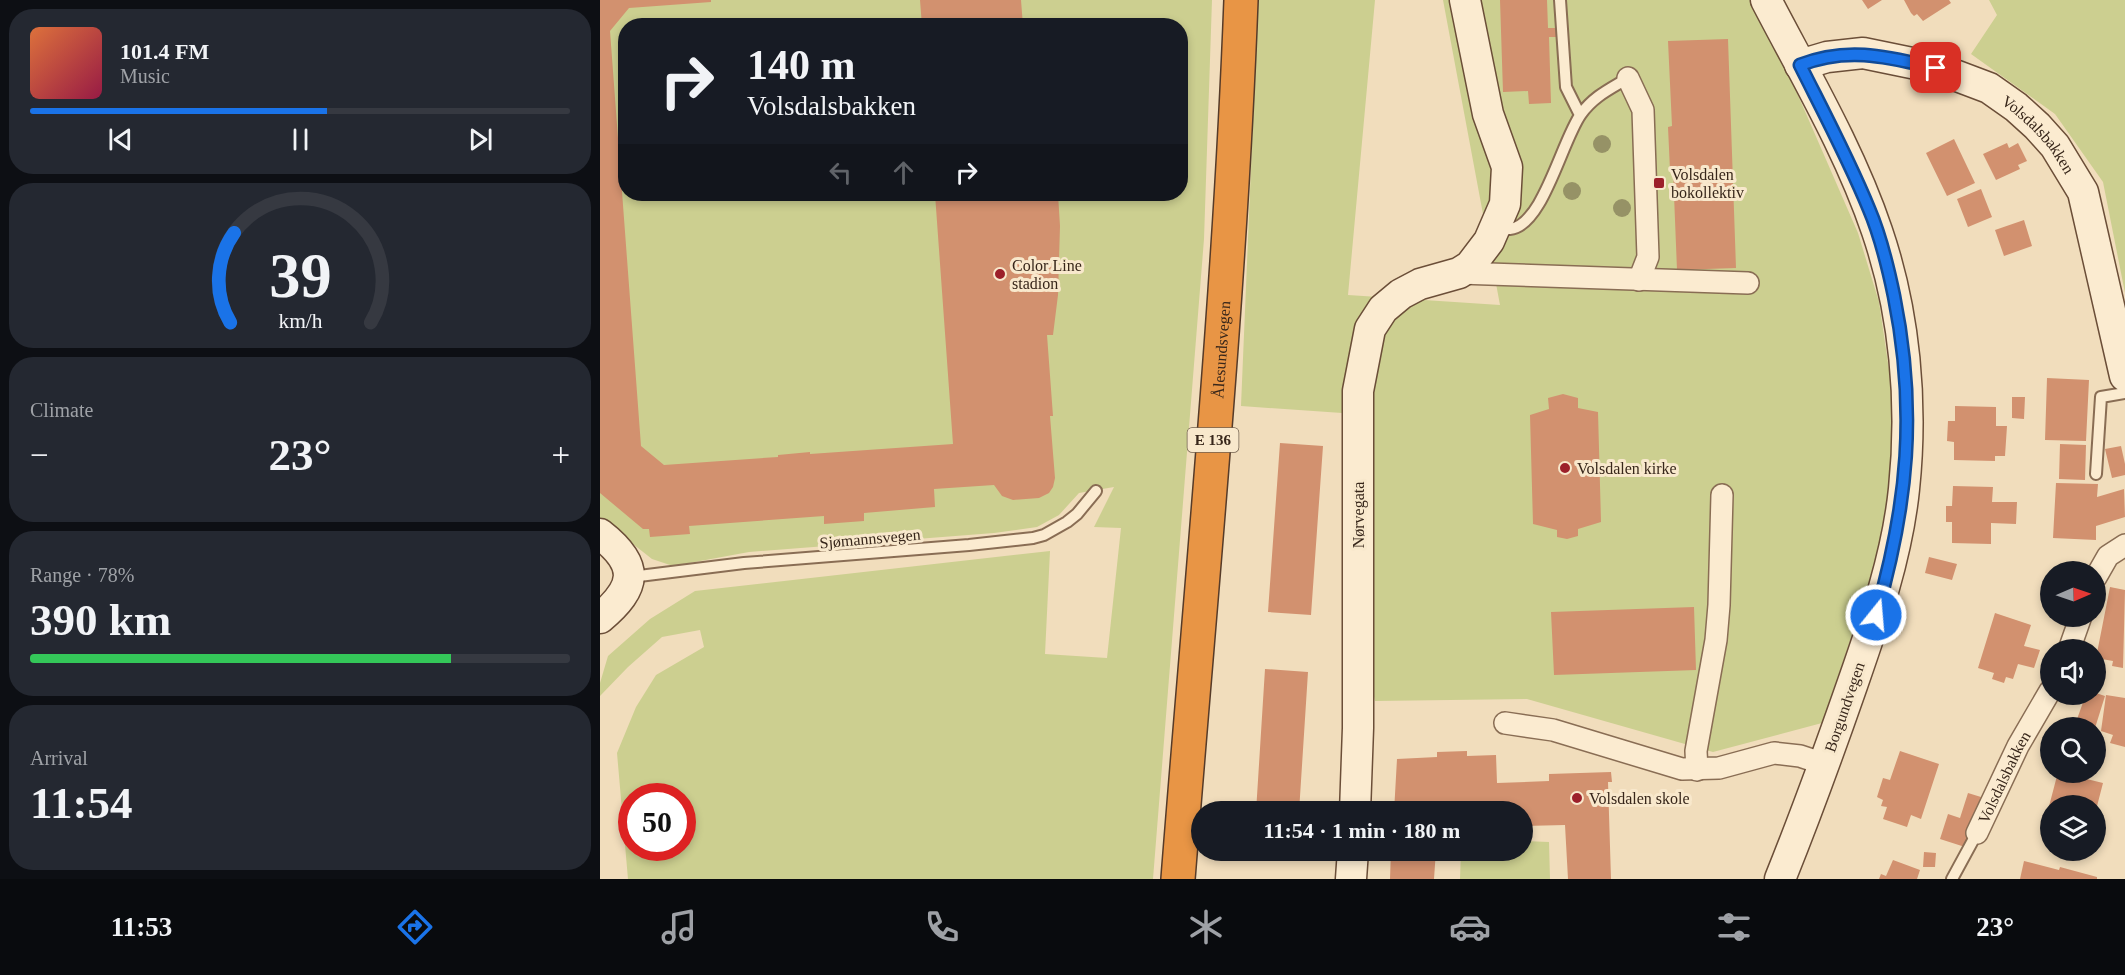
<!DOCTYPE html>
<meta charset="utf-8">
<style>
:root{--surface:#171b24;--page:#242831;--text:#f1f3f6;--muted:#9ea1a6;--line:#363941;--accent:#1a73e8}
body{margin:0;font-family:"Times New Roman",serif;background:var(--page);color:var(--text);height:100vh;display:flex;flex-direction:column;font-size:22px;white-space:nowrap}
*{box-sizing:border-box;margin:0}
p{font-size:20px;color:var(--muted)}
.icon{flex:none;width:33px;height:33px;fill:none;stroke:currentColor;stroke-width:2;stroke-linecap:round;stroke-linejoin:round}
.map{position:relative;flex:1;overflow:hidden}
.drawer{display:flex;flex-direction:column;gap:9px;padding:9px;background:#0d0f14;width:600px}
.drawer>*{flex:none}
.hud{position:absolute;left:18px;top:18px;width:570px;height:183px;border-radius:24px;box-shadow:0 3px 9px #0003;background:#171b24;color:var(--text);overflow:hidden}
.needle{width:39px;rotate:88deg}
.fabs{position:absolute;left:1440px;top:561px;display:grid;gap:12px}
.fabs a{display:grid;place-items:center;width:66px;height:66px;border-radius:50%;background:var(--surface);box-shadow:0 3px 9px #0003;font-size:30px}
.speed{position:absolute;left:18px;top:783px;display:flex;gap:12px;font-size:30px;font-weight:700;text-align:center}
.speed>*{display:grid;place-content:center;width:78px;height:78px;border-radius:50%;background:var(--surface);box-shadow:0 3px 9px #0003;line-height:1}
.speed .limit{border:9px solid #d22;background:#fff;color:#111}
.pin{position:absolute;display:grid;place-items:center;width:51px;height:51px;color:#fff;margin:-26px;border-radius:12px;box-shadow:0 3px 9px #0006}
.me{position:absolute;width:66px;margin:-33px;rotate:17deg;stroke-linejoin:round;filter:drop-shadow(0 0 4px #0008)}
.turn{display:flex;align-items:center;gap:21px;height:126px;padding:0 30px;font-size:27px}
.turn .icon{width:78px;height:78px;stroke-width:2.5}
.turn b{display:block;font-size:42px;line-height:51px}
.lanes{display:flex;align-items:center;height:57px;padding:0 30px;background:#0003;justify-content:center;gap:30px;direction:ltr}
.lanes .off{opacity:.35}
.big{font-size:45px;font-weight:800;line-height:1.1}
.drawer .tile{flex:1;display:flex;flex-direction:column;justify-content:center;gap:9px;min-width:0;padding:0 21px;border-radius:24px;background:var(--page)}
.drawer .dial{align-items:center;gap:0}
.dial svg{height:156px;overflow:visible;fill:none;stroke:var(--line);stroke-width:7;stroke-linecap:round;text-anchor:middle}
.dial text{fill:var(--text);stroke:none}
.song{display:flex;align-items:center;gap:18px}
.cover{width:72px;height:72px;border-radius:9px;background:linear-gradient(135deg,hsl(20 70% 55%),hsl(340 70% 35%))}
.played{height:6px;border-radius:3px;background:linear-gradient(90deg,var(--accent) 55%,var(--line) 55%)}
.keys{display:flex;justify-content:space-around;direction:ltr}
.heat{display:flex;justify-content:space-between;align-items:center;font-size:33px;direction:ltr}
.charge{height:9px;border-radius:4px;background:linear-gradient(90deg,#34c759 78%,var(--line) 0)}
.trip{position:absolute;left:591px;top:801px;width:342px;height:60px;border-radius:30px;background:var(--surface);box-shadow:0 3px 9px #0003;font-weight:800;line-height:60px;text-align:center}
.tab-bar{display:flex;height:96px;justify-content:space-around;align-items:center;background:#090b0e;color:var(--muted)}
.tab-bar .icon{width:42px;height:42px}
.tab-bar .on{color:var(--accent)}
.tab-bar b{font-size:27px;color:var(--text)}
main{display:flex;flex:1;min-height:0}
.map>svg:first-child{display:block}
.green{fill:#cccf90;fill-rule:evenodd}
.building{fill:#d2916f}
.lines{fill:none;stroke-linecap:round;stroke-linejoin:round}
.lane-casing{stroke:#896d54;stroke-width:14}
.street-casing{stroke:#896d54;stroke-width:24}
.secondary-casing{stroke:#6b4e38;stroke-width:33}
.highway-casing{stroke:#563b29;stroke-width:36}
.lane{stroke:#fbebd0;stroke-width:10}
.street{stroke:#fbebd0;stroke-width:21}
.secondary{stroke:#fbebd0;stroke-width:30}
.highway{stroke:#e89545;stroke-width:33}
.tree{fill:#969266}
.route-casing{stroke:#114b97;stroke-width:15}
.route{stroke:#1a73e8;stroke-width:10}
.poi-dot{fill:#9c202a;stroke:#f8e8cc;stroke-width:2}
.labels{text-anchor:middle;stroke-width:6;stroke-linejoin:round;paint-order:stroke}
.shield{fill:#f8e8cc;stroke:#71604f;stroke-width:1.5}
.shield-label{font-size:15px;font-weight:bold;fill:#37261a}
.street-label{font-size:16px;fill:#37261a;stroke:#f8e8cc}
.poi-label{font-size:16px;fill:#37261a;stroke:#f8e8cc;text-anchor:start}
</style>
<main>
<section class="drawer">
<div class="tile">
<div class="song"><i class="cover"></i><div><b>101.4 FM</b><p>Music</p></div></div>
<div class="played"></div>
<div class="keys"><svg class="icon" aria-label="previous" viewBox="0 0 24 24"><path d="M18 5L8 12l10 7zM5 5v14"/></svg><svg class="icon" aria-label="pause" viewBox="0 0 24 24"><path d="M8 5v14M16 5v14"/></svg><svg class="icon" aria-label="next" viewBox="0 0 24 24"><path d="M6 5l10 7-10 7zM19 5v14"/></svg></div>
</div>
<div class="tile dial"><svg viewBox="0 0 100 80">
<path d="M14 69A42 42 0 1 1 86 69"/>
<path d="M14 69A42 42 0 0 1 16 23" stroke="#1a73e8"/>
<text x="50" y="56" font-size="32" font-weight="700">39</text>
<text x="50" y="72" font-size="11">km/h</text>
</svg></div>
<div class="tile"><p>Climate</p>
<div class="heat"><a>−</a><b class="big">23°</b><a>+</a></div>
</div>
<div class="tile"><p>Range · 78%</p><b class="big">390 km</b><div class="charge"></div></div>
<div class="tile"><p>Arrival</p><b class="big">11:54</b></div>
</section>
<div class="map">
<svg width="1525" height="879" viewBox="0 0 1525 879">
<rect width="100%" height="100%" fill="#f1ddbc"/>
<path class="green" d="M0,0H612L604,239L553,879H28L17,753L36,707L56,675L104,647L100,630L62,637L28,667L0,696V683L8,656L50,619L95,591L450,551L445,654L507,658L521,528L494,527L514,487L479,493L459,515L437,527L394,533L149,552L73,566L52,559L0,518ZM26,26H580V194H26ZM32,796H82V848H32Z
M658,0H775L748,295L900,305L843,0H1152L1187,70L1258,233L1279,302L1297,424L1286,535L1222,723L1113,752L927,699L775,701L773,692L771,415L641,406Z
M1389,0H1525V293L1503,182L1455,114L1371,54L1397,15Z
M923,841L949,842L950,879H860L861,851L922,850Z"/>
<path class="building" d="M0,0H111V2L29,8L10,31L41,446L64,465L178,457V455L210,452V454L353,444L335,194H458L460,226L458,295L453,335H447L453,416H450L455,478L453,487L449,493L439,498L413,500L402,496L394,485L334,489L335,507L264,513V521L224,524V516L89,526L90,534L50,537L49,529H43L0,493Z
M320,0H421L423,26H322Z
M900,0H947L948,28H956V37H949L951,103L929,104L928,91L903,92Z
M1262,0H1282L1268,9Z
M1304,0H1349L1351,3L1323,21L1317,14L1314,16L1311,13Z
M1128,39L1136,268L1077,270L1073,170H1070L1068,127L1072,126L1068,41Z
M1354,139L1375,183L1347,196L1326,153Z
M1407,143L1409,148L1418,143L1427,161L1418,165L1420,169L1396,180L1383,154Z
M1381,189L1392,217L1368,227L1357,199Z
M1424,220L1432,246L1404,256L1395,230Z
M1447,378L1489,380L1486,441L1445,440Z
M963,394L978,398V408L998,412L1001,522L978,529V536L967,539L957,537V530L933,524L930,415L949,409L948,398Z
M1412,397H1425L1424,419L1412,418Z
M1355,406L1396,407V426H1407L1405,456H1395V461L1354,460V442L1347,441L1348,421H1355Z
M680,443L723,446L711,615L668,612Z
M1460,444L1486,445L1485,480L1459,479Z
M1521,446L1525,464V475L1512,478L1505,449Z
M1456,483L1498,484L1497,497L1524,489L1525,517L1496,526V540L1453,538Z
M1353,486L1393,487L1392,502H1417L1416,524L1391,523V544L1352,543V522H1346V506H1352Z
M1329,557L1357,564L1352,580L1325,573Z
M1510,587L1525,590L1523,668L1512,666L1513,661L1496,658Z
M1094,607L1096,670L954,675L951,612Z
M1395,613L1431,625L1424,646L1440,650L1434,668L1418,664L1413,679L1406,677L1404,683L1392,679L1394,673L1378,668Z
M665,669L708,672L699,812H656Z
M1496,693L1505,696L1495,728L1476,722L1486,694Z
M1506,695L1525,698V747L1510,743L1513,735L1501,731Z
M867,751V756L896,755L897,783L949,781V774L1011,772L1012,782H1008L1011,879H968L965,825L922,826V812H794L797,759L837,757V752Z
M1300,751L1339,764L1321,819L1311,815L1307,827L1283,819L1287,807L1281,806L1283,800L1277,797L1283,778L1290,780Z
M1458,772L1503,783L1496,810V806H1450V835L1442,833Z
M1368,793L1381,797L1365,847L1340,839L1348,814L1360,818Z
M791,850H836L834,879H790Z
M1324,852L1336,853L1335,867H1323Z
M1293,860L1320,870L1317,879H1279L1281,874L1286,876Z
M1424,861L1459,870L1460,867L1497,877V879H1420Z"/>
<g class="lines">
<g class="lane-casing">
<path id="lane" d="M960,0L966,87L980,115
M896,227C900,228 906,230 910,229C943,226 962,140 981,114C994,96 1010,89 1028,78
M1496,474L1501,397L1525,393
M31,577L144,563L369,545L433,538L444,535L467,522L477,514L496,491
M1352,879L1377,833"/>
</g>
<g class="street-casing">
<g id="street">
<path d="M1028,78L1043,110L1048,257L1039,280"/>
<path d="M859,273L1148,283"/>
<path d="M1496,577L1508,556L1525,545"/>
<path d="M1469,650L1481,616"/>
<path d="M905,723L953,730L1082,769L1119,768L1174,753L1200,756L1224,764"/>
<path d="M1097,770L1096,751L1116,640L1119,605L1122,495"/>
<path id="s1" d="M1377,833L1418,746L1450,691"/>
</g>
</g>
<g class="secondary-casing">
<g id="secondary">
<path d="M1166,0C1205,75 1250,151 1277,231C1305,313 1313,403 1304,489C1297,558 1273,625 1250,691C1228,754 1205,817 1180,879"/>
<path id="s2" d="M1200,65L1227,57L1263,53L1336,68L1389,88L1416,107L1437,126L1455,146L1483,192L1525,376"/>
<path d="M0,534C40,565 37,587 0,618"/>
<path d="M755,812L758,728V391L770,329L783,309L801,294L820,284L859,273L870,266L889,241L905,204L907,167L888,114L865,0"/>
<path d="M751,879L753,850"/>
</g>
</g>
<g class="highway-casing">
<g id="highway">
<path id="s3" d="M578,879C601,586 630,293 641,0"/>
</g>
</g>
<use href="#lane" class="lane"/>
<use href="#street" class="street"/>
<use href="#secondary" class="secondary"/>
<use href="#highway" class="highway"/>
</g>
<g class="tree">
<circle cx="1002" cy="144" r="9"/>
<circle cx="972" cy="191" r="9"/>
<circle cx="1022" cy="208" r="9"/>
</g>
<g class="lines">
<g class="route-casing">
<path id="route" d="M1276,615C1308,504 1317,410 1294,296C1288,267 1281,237 1269,209C1249,160 1224,113 1200,65C1248,46 1288,57 1336,68"/>
</g>
<use href="#route" class="route"/>
</g>
<g class="poi-dot">
<rect x="1053" y="177" width="12" height="12" rx="3"/>
<circle cx="400" cy="274" r="6"/>
<circle cx="965" cy="468" r="6"/>
<circle cx="977" cy="798" r="6"/>
</g>
<g class="labels">
<rect class="shield" x="587.5" y="428" width="51" height="24" rx="4.5"/>
<g class="shield-label">
<text x="613" y="445">E 136</text>
</g>
<g class="street-label">
<text dy="6" stroke="none"><textPath href="#s2" startOffset="264">Volsdalsbakken</textPath></text>
<text dy="6" stroke="none"><textPath href="#s3" startOffset="531">Ålesundsvegen</textPath></text>
<text transform="translate(758 515) rotate(-90)" y="6">Nørvegata</text>
<text transform="translate(270 538) rotate(-5)" y="6">Sjømannsvegen</text>
<text transform="translate(1244 707) rotate(-71)" y="6">Borgundvegen</text>
<text dy="6" stroke="none"><textPath href="#s1" startOffset="62">Volsdalsbakken</textPath></text>
</g>
<g class="poi-label">
<text x="1071" y="180">Volsdalen<tspan x="1071" dy="18">bokollektiv</tspan></text>
<text x="412" y="271">Color Line<tspan x="412" dy="18">stadion</tspan></text>
<text x="977" y="474">Volsdalen kirke</text>
<text x="989" y="804">Volsdalen skole</text>
</g>
</g>
</svg>
<div class="fabs">
<a><svg class="needle" viewBox="-14 -14 28 28"><path d="M0-13l5 13h-10z" fill="#e53935"/><path d="M0 13l5-13h-10z" fill="#9ea1a6"/></svg></a>
<a><svg class="icon" aria-label="sound" viewBox="0 0 24 24"><path d="M4 9h4l5-4v14l-5-4H4zM17 9q2 3 0 6"/></svg></a>
<a><svg class="icon" aria-label="search" viewBox="0 0 24 24"><circle cx="10" cy="10" r="6"/><path d="M15 15l6 6"/></svg></a>
<a><svg class="icon" aria-label="layers" viewBox="0 0 24 24"><path d="M12 4l9 5-9 5-9-5zM3 14l9 5 9-5"/></svg></a>
</div>
<div class="speed"><div class="limit">50</div></div>
<div class="pin" style="left:1336px;top:68px;background:#d93025"><svg class="icon" aria-label="arrive" viewBox="0 0 24 24"><path d="M6 21V4h12l-3 4 3 4H6"/></svg></div>
<svg class="me" style="left:1276px;top:615px" viewBox="-20 -20 40 40"><circle r="17" fill="#1a73e8" stroke="#fff" stroke-width="3"/><path d="M0-11L8 9 0 5-8 9z" fill="#fff"/></svg>
<div class="trip">11:54 · 1 min · 180 m</div>
<div class="hud">
<div class="turn"><svg class="icon" aria-label="right" viewBox="0 0 24 24"><path d="M7 20v-9h11M14 6l5 5-5 5"/></svg><div><b>140 m</b>Volsdalsbakken</div></div>
<div class="lanes"><svg class="icon off" aria-label="left" viewBox="0 0 24 24"><path d="M17 20v-9H6M10 6l-5 5 5 5"/></svg><svg class="icon off" aria-label="ahead" viewBox="0 0 24 24"><path d="M12 20V5M6 11l6-6 6 6"/></svg><svg class="icon" aria-label="right" viewBox="0 0 24 24"><path d="M7 20v-9h11M14 6l5 5-5 5"/></svg></div>
</div>
</div>
</main>
<nav class="tab-bar">
<b>11:53</b>
<svg class="icon on" aria-label="directions" viewBox="0 0 24 24"><path d="M12 3l9 9-9 9-9-9zM9 14v-3h6M13 9l2 2-2 2"/></svg>
<svg class="icon" aria-label="music" viewBox="0 0 24 24"><path d="M9 18V5l10-2v13"/><circle cx="6" cy="18" r="3"/><circle cx="16" cy="16" r="3"/></svg>
<svg class="icon" aria-label="phone" viewBox="0 0 24 24"><path d="M5 4h4l2 5-3 2q2 4 5 5l2-3 5 2v4C11 20 4 13 5 4z"/></svg>
<svg class="icon" aria-label="climate" viewBox="0 0 24 24"><path d="M12 3v18M4 7l16 10M4 17L20 7"/></svg>
<svg class="icon" aria-label="car" viewBox="0 0 24 24"><path d="M5 17H2v-5l4-1 3-4h7l3 4 3 1v5h-3M9 17h6M6 11h13"/><circle cx="7" cy="17" r="2"/><circle cx="17" cy="17" r="2"/></svg>
<svg class="icon" aria-label="filters" viewBox="0 0 24 24"><path d="M4 7h16M4 17h16"/><circle cx="9" cy="7" r="2"/><circle cx="15" cy="17" r="2"/></svg>
<b>23°</b>
</nav>
